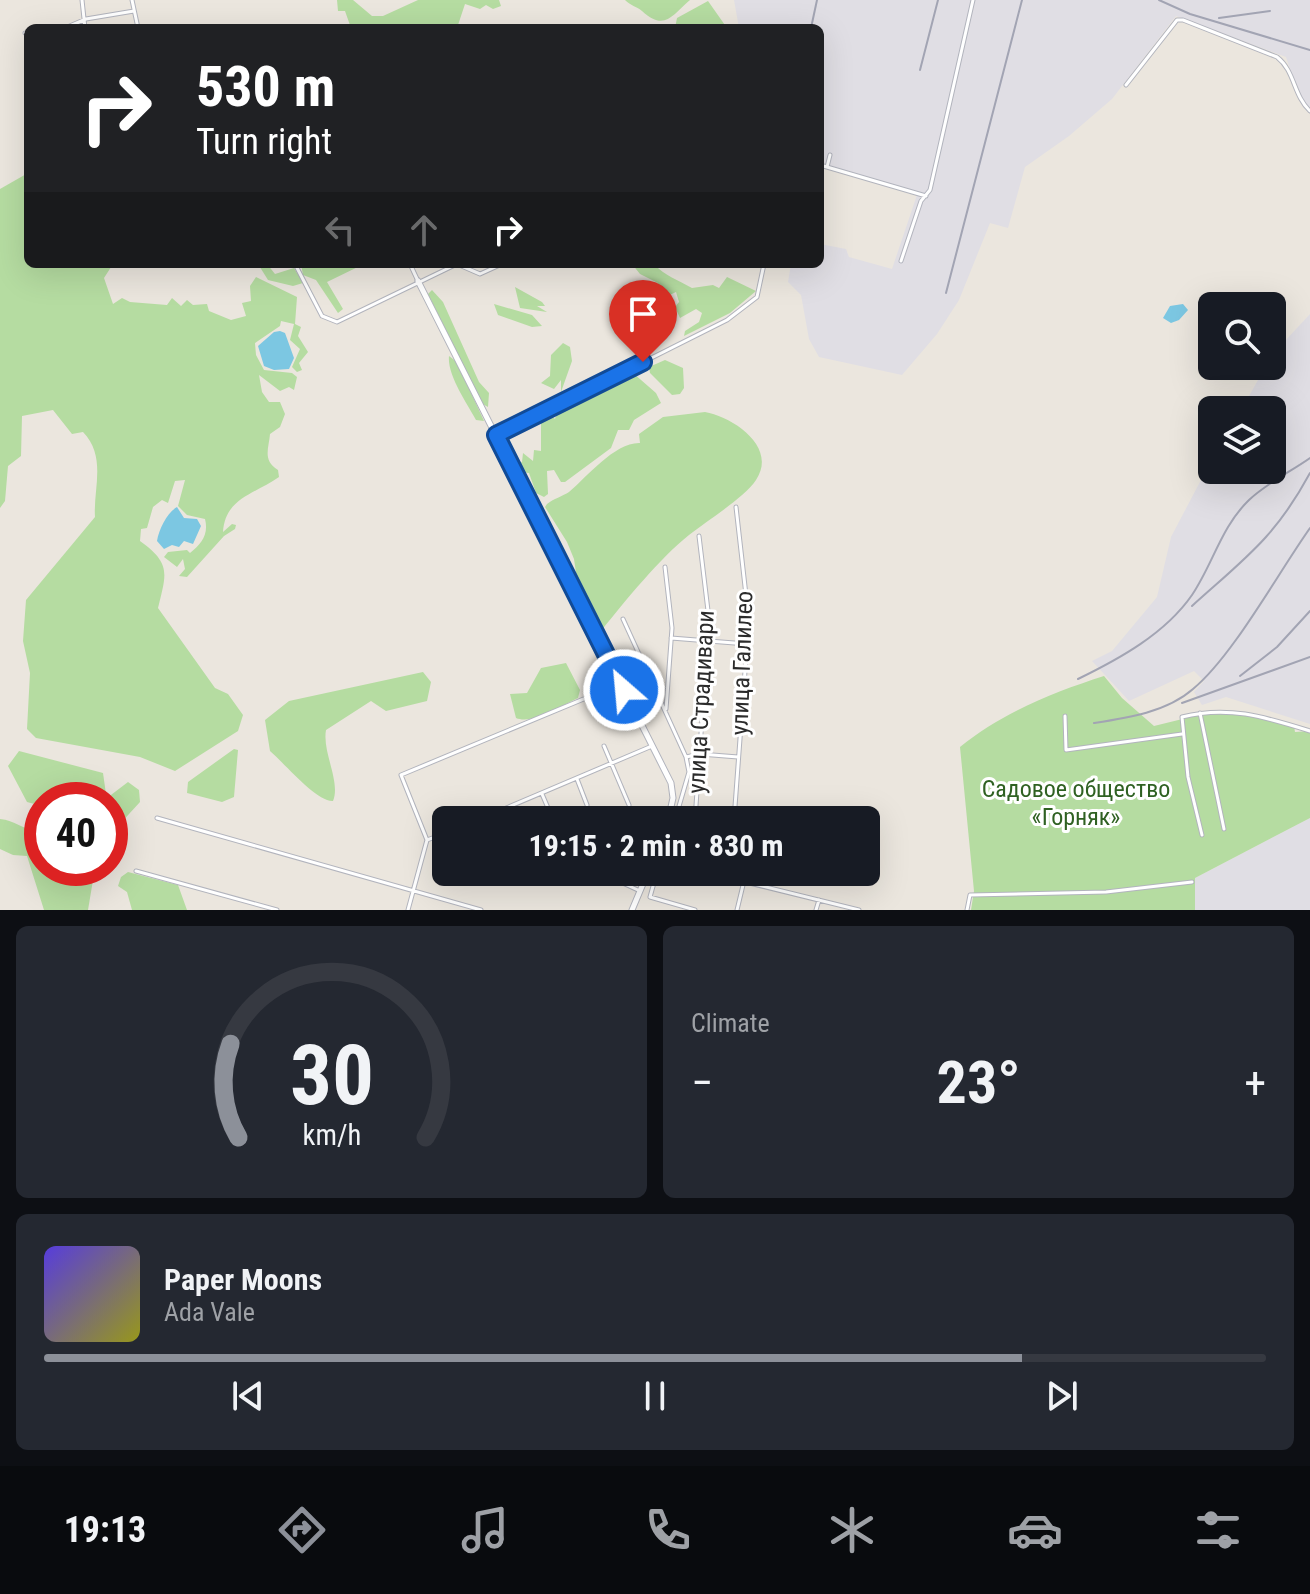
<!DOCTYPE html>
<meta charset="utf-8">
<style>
:root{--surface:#171b24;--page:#242831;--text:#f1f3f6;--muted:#9ea1a6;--line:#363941;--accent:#8c9099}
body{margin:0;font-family:"Roboto Condensed",sans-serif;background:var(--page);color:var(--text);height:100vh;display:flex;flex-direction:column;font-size:30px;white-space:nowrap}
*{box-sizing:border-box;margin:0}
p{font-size:26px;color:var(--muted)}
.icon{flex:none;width:44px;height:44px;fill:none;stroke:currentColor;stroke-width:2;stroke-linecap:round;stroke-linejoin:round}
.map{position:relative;height:910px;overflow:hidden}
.details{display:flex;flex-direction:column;gap:16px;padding:16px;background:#0d0f14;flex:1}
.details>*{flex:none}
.banner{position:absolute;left:24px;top:24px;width:800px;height:244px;border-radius:12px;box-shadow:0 8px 32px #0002;background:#202124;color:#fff;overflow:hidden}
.controls{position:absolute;left:1198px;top:292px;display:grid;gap:16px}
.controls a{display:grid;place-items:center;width:88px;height:88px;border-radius:12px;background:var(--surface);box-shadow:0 8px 32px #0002;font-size:40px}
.speed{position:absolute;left:24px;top:782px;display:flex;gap:16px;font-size:40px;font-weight:700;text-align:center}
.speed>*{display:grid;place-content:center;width:104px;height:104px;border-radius:50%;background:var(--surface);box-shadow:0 8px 32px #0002;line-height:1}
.speed .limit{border:12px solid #d22;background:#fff;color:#111}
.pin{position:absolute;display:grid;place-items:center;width:68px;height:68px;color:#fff;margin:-82px -34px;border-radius:50% 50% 50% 0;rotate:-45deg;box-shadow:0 0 8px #0007}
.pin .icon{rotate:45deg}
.me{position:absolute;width:88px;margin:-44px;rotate:333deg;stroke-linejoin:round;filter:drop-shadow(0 0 6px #0008)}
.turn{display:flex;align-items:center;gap:28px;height:168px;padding:0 40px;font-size:36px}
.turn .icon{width:104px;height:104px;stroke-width:2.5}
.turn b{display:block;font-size:56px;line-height:68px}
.lanes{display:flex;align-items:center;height:76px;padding:0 40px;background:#0003;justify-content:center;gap:40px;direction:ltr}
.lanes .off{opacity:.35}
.big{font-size:60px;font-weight:700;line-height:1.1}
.details .tile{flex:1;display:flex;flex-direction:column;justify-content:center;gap:12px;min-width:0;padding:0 28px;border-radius:12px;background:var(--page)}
.details .dial{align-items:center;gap:0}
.dial svg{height:208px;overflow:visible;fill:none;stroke:var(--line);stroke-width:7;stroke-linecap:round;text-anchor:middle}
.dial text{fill:var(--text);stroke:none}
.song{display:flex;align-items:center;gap:24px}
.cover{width:96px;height:96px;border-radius:12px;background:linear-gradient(135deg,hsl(250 70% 55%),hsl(60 70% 35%))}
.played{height:8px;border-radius:4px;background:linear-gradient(90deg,var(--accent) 80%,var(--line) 80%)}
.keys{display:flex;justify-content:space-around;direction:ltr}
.heat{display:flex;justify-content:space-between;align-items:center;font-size:44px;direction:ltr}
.details .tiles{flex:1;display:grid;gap:16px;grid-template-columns:1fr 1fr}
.tile:last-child{grid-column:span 2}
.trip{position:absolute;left:432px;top:806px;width:448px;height:80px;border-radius:12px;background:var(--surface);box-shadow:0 8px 32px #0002;font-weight:700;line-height:80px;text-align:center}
.menu{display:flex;height:128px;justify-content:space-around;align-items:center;background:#090b0e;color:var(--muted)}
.menu .icon{width:56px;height:56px}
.menu .active{color:var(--accent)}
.menu b{font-size:36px;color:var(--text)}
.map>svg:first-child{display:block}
.industrial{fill:#e0dee4}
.green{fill:#b5dca1}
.water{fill:#7cc7e2}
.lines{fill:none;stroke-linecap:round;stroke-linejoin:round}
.street-casing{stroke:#b2b4bd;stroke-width:5}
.secondary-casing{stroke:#b2b4bd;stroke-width:7}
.street{stroke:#fff;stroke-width:3}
.secondary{stroke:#fff;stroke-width:5}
.rail{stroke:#a2a4b3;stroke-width:2}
.route-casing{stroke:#114b97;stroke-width:20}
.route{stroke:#1a73e8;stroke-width:14}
.labels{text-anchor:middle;stroke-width:6;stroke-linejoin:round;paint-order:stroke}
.street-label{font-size:24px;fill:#2b2b2b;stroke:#fff}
.park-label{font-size:24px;fill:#2f6122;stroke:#fff}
</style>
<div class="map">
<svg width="1310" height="910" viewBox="0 0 1310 910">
<rect width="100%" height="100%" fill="#ebe6de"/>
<path class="industrial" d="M734,0H1310V109L1300,99L1286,57L1176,16L1112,99L1069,136L1025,167L1008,228L990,223L959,300L937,334L902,375L819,357L809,339L801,295L788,282L791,264H820V244L846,249L849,257L892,269L918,192L820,163V28H739Z
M1310,314V724L1226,697L1202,705L1194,692L1204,681L1194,671L1129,701L1092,661L1112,651L1157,597L1171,537L1212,459V470H1272V410H1241L1266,366H1272V355Z
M1310,818V910H1195V878Z"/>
<path class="green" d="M337,0H353L372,16H383L418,0H499L501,6L493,9L486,5L480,9L465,4L457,28H351L345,11H338Z
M625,0H690C672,15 665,32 642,11C636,6 631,6 625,0Z
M708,1L727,28H675L677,18Z
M28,173V264H113L104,278L113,304L122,298L130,302L167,305L172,298L181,306L187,300L193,305L207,304L209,311L231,320L246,316L242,303L251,301L250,286L256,277L297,297L295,324L301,327L298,336L308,352L299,363L302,370L297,372L292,367L300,349L290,340L294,324L281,321L280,326L255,343L256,355L264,370L292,373L297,377L294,390L289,387L280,391L259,375L262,392L269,402H280L285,414L280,427L270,434C269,448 262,460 278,470L279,477C255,494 225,498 223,532L232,524L236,525L235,529L224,536L187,577L179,576L185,569L183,559L177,567L164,557L168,552L187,550L190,553C201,544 209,535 205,519L187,515L178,506L185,480L175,481L168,503L162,500L153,507L147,528L141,529L140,541C172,564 166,574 158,608L215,688L228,694L243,715L238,731L175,771L140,757L36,738L27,729L30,673L23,641L26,600L95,517C93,489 107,457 83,432L72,434L53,410L22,416L21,456L8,466L5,501L0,508V189Z
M258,264H267L275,274L294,268L303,283L293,286L268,280Z
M301,264H364L327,282L343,309L338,313L316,280L303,275Z
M632,264H654C665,276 678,280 692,288L713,285L719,288L727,277L756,291L730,313L684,336L685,331L699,322L702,313L696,309L680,318L675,307L679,302L676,292L657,301L654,297L658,283L640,274Z
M515,287L542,302L545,306H537L547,312L520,308Z
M432,290L443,302L479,382L489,393L488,407L481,403L428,294Z
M494,304L532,315L542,326L532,327L498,315Z
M563,343L570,347L572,361L561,392V380L554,389L541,383L550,376L551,355Z
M449,356L457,362L484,421L476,420C467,403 447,375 449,356Z
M665,360L683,368L684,388L680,394L672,395L650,373L649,367Z
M633,373L656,393L661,403L634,420L629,430H618L611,448L565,482H561L554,470L547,471L548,494L544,497L536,493L529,473L518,472L514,465L522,462L523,453L533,461L534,450L541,451V419L549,413L555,419L558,409Z
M705,412C733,417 778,447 756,480C745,497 707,521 689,535C659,559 626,600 601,631L597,630L579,593L574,559L567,542L545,507L547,504C553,499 563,496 569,492C587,477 615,442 640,443L639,434L663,417Z
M566,663L580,690L578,698C562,705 533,725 516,718L510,694L527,693L541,668Z
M423,672L431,682L427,701L386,711L371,701L326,730C322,752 341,782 333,801C317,802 286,765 270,751L265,720L289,701Z
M1104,676L1122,698L1154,726L1219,710L1294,726L1295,732L1310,731V818L1195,878V910H971L974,891L960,747C1001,713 1054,692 1104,676Z
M234,749L238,750L234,797L222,802L187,793L188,782Z
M19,751L103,773L106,794L98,800H42V806L27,802L8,766Z
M128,782L139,790L140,802L118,826L110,825L107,798Z
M0,819C16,820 24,832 42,830V868H95L88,910H44L27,856L13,855L0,849Z
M128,872L178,885L187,910H132L127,892L118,886L121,877Z"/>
<path class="water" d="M1183,304L1188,310L1179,320L1171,323L1163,318L1170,306Z
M280,331L285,333L294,358L289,369L274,370L264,366L258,346L274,332Z
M177,507L184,518L197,519L201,526L193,544L184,541L179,547L172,545L164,549L157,541C159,529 167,513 177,507Z"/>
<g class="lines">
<g class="street-casing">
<path id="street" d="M82,0L85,28
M132,0L138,28
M65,28L86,19L134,11
M25,33H28
M1126,85L1177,20H1183L1277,57C1295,71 1293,95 1310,111
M820,165L926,196
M827,167L830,155
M901,261L921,201L930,190L973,0
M295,264L322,316L337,322L457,264L480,274L502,264
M410,264L418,281
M498,435L727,320L757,297L764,264
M665,567L672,628L666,709
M623,619L686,757L689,772L675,820
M671,638L747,644
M1200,713L1224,829
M1065,716L1066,750L1182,734
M604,746L629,805
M686,757L700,754L738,757
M577,779L587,805
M542,794L548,808
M157,818L481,910
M478,820L652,746
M695,820L709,619L699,536
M734,820L747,644V604L736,507
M1202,835L1188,777L1182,717C1228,705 1265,717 1310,731
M427,840L401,775L586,698L623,690
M136,871L277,910
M599,872L640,891
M657,872L650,897L695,910
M705,872L859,910
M408,910L427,840L446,833
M737,910L744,881
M816,910L819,900
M967,910L970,895L1106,892L1192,882"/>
</g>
<g class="secondary-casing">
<path id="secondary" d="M418,281L671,783L673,798L668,820
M632,910L648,872"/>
</g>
<use href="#street" class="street"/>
<use href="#secondary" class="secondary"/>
<path class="rail" d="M1159,0L1190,14L1310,50
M1219,18L1270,11
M811,28L817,0
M920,70L938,0
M946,293L1022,0
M1192,606C1244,559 1275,538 1310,473
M1240,676L1277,647L1310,611
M1078,679C1119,659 1165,634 1192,595C1213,564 1221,527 1249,500C1267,483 1290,472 1310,458
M1182,703L1310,657
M1094,723C1127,718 1167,712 1193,689C1233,656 1278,573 1310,528"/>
</g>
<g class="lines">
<g class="route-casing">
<path id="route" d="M624,690L496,435L643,362"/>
</g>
<use href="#route" class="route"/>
</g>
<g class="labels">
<g class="street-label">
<text transform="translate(742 663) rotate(-88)" y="8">улица Галилео</text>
<text transform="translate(701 702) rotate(-87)" y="8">улица Страдивари</text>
</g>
<g class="park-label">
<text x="1076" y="797">Садовое общество<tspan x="1076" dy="28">«Горняк»</tspan></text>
</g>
</g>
</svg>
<div class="controls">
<a><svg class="icon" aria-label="search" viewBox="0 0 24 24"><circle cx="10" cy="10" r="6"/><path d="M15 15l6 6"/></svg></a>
<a><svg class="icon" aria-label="layers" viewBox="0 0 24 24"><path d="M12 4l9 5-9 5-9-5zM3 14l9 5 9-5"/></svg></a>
</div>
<div class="speed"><div class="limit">40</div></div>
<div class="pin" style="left:643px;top:362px;background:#d93025"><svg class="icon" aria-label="arrive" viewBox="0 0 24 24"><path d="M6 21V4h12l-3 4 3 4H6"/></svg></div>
<svg class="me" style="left:624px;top:690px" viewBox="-20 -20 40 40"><circle r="17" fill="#1a73e8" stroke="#fff" stroke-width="3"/><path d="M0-11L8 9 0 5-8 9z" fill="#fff"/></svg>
<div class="trip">19:15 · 2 min · 830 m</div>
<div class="banner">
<div class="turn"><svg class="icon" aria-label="right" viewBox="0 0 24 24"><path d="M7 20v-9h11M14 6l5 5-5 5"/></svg><div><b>530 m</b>Turn right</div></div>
<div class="lanes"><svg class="icon off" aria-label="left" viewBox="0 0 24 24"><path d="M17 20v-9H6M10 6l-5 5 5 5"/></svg><svg class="icon off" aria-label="ahead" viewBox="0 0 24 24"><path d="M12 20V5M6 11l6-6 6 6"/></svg><svg class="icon" aria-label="right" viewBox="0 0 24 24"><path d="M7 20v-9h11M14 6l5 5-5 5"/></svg></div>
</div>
</div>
<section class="details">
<div class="tiles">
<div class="tile dial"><svg viewBox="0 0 100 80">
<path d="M14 69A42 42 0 1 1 86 69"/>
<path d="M14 69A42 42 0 0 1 11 33" stroke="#8c9099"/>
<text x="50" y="56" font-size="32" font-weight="700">30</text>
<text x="50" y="72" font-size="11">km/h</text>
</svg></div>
<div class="tile"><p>Climate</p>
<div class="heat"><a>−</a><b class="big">23°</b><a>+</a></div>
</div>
<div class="tile">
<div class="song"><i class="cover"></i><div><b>Paper Moons</b><p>Ada Vale</p></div></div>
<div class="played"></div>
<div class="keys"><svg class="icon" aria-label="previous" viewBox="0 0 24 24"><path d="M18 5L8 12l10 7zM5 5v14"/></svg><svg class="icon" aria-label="pause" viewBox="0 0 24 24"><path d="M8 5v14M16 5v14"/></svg><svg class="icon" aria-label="next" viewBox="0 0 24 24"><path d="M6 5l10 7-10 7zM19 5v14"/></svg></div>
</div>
</div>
</section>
<nav class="menu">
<b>19:13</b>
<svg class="icon active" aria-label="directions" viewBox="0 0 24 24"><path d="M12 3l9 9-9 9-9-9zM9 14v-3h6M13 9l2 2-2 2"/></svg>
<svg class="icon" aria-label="music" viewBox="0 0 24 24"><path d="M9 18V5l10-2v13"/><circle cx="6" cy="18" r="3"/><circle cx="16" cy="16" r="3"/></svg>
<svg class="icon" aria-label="phone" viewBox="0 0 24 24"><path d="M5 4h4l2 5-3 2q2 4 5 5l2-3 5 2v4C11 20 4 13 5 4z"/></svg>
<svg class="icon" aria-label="climate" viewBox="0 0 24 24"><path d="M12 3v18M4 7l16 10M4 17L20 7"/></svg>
<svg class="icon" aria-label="car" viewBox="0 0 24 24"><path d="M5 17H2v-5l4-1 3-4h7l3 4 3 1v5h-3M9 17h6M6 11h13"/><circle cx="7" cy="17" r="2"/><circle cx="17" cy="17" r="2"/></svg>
<svg class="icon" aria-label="filters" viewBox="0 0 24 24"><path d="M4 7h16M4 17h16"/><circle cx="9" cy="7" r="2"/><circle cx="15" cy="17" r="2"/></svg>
</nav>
